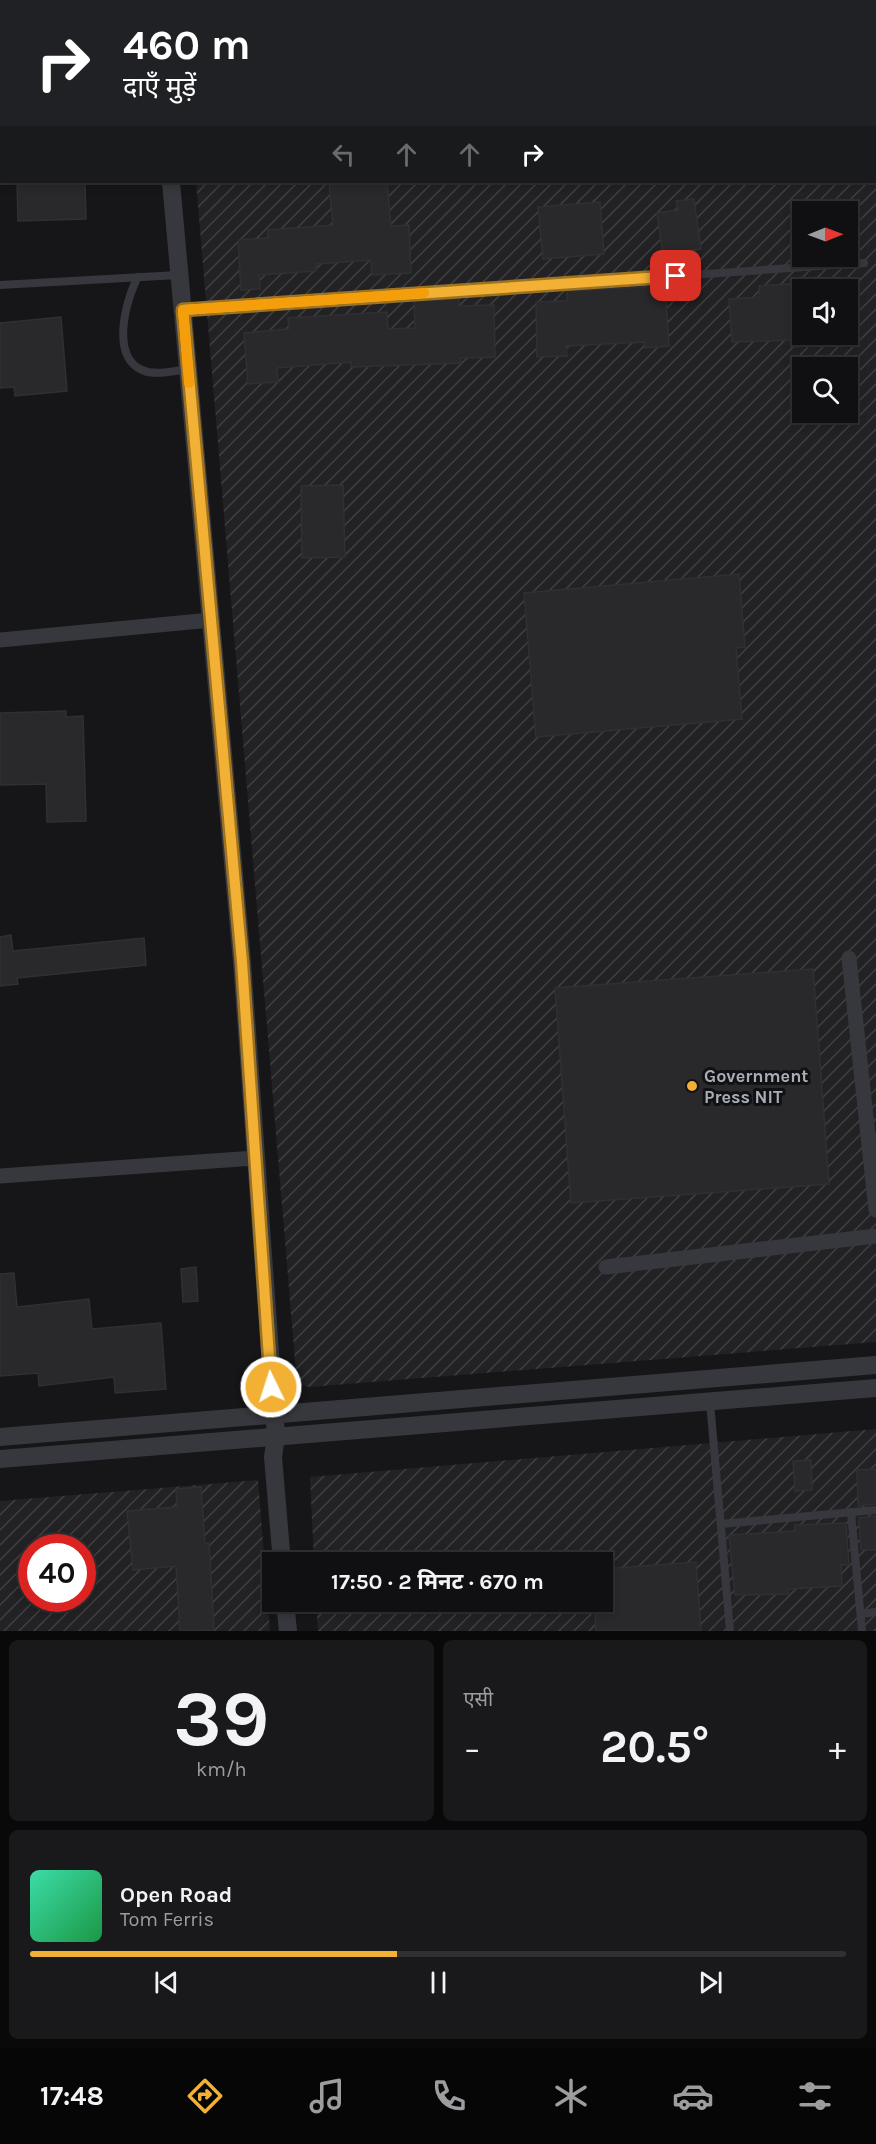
<!DOCTYPE html>
<html lang="hi">
<meta charset="utf-8">
<style>
:root{--surface:#101012;--page:#19191b;--text:#f1f3f6;--muted:#9c9d9f;--line:#303032;--accent:#f2b134}
body{margin:0;font-family:Karla,"Noto Sans Devanagari",sans-serif;background:var(--page);color:var(--text);height:100vh;display:flex;flex-direction:column;font-size:22px;white-space:nowrap}
*{box-sizing:border-box;margin:0}
p{font-size:20px;color:var(--muted)}
.icon{flex:none;width:33px;height:33px;fill:none;stroke:currentColor;stroke-width:2;stroke-linecap:round;stroke-linejoin:round}
.map{position:relative;height:1631px;overflow:hidden}
.drawer{display:flex;flex-direction:column;gap:9px;padding:9px;background:#09090a;flex:1}
.drawer>*{flex:none}
.banner{position:absolute;left:0px;top:0px;width:876px;height:183px;box-shadow:0 3px 9px #0003,0 0 0 2px var(--line);background:#202124;color:#fff;overflow:hidden}
.needle{width:39px;rotate:89deg}
.fabs{position:absolute;left:792px;top:201px;display:grid;gap:12px}
.fabs a{display:grid;place-items:center;width:66px;height:66px;border-radius:0px;background:var(--surface);box-shadow:0 3px 9px #0003,0 0 0 2px var(--line);font-size:30px}
.speed{position:absolute;left:18px;top:1534px;display:flex;gap:12px;font-size:30px;font-weight:700;text-align:center}
.speed>*{display:grid;place-content:center;width:78px;height:78px;border-radius:50%;background:var(--surface);box-shadow:0 3px 9px #0003,0 0 0 2px var(--line);line-height:1}
.speed .limit{border:9px solid #d22;background:#fff;color:#111}
.pin{position:absolute;display:grid;place-items:center;width:51px;height:51px;color:#fff;margin:-26px;border-radius:12px;box-shadow:0 3px 9px #0006}
.me{position:absolute;width:66px;margin:-33px;rotate:356deg;stroke-linejoin:round;filter:drop-shadow(0 0 4px #0008)}
.turn{display:flex;align-items:center;gap:21px;height:126px;padding:0 24px;font-size:27px}
.turn .icon{width:78px;height:78px;stroke-width:2.5}
.turn b{display:block;font-size:42px;line-height:51px}
.lanes{display:flex;align-items:center;height:57px;padding:0 24px;background:#0003;justify-content:center;gap:30px;direction:ltr}
.lanes .off{opacity:.35}
.big{font-size:45px;font-weight:700;line-height:1.1}
.drawer .widget{flex:1;display:flex;flex-direction:column;justify-content:center;gap:9px;min-width:0;padding:0 21px;border-radius:9px;background:var(--page)}
.drawer .dial{align-items:center;gap:0}
.dial b{font-size:78px;line-height:1}
.song{display:flex;align-items:center;gap:18px}
.cover{width:72px;height:72px;border-radius:9px;background:linear-gradient(135deg,hsl(160 70% 55%),hsl(140 70% 35%))}
.played{height:6px;border-radius:3px;background:linear-gradient(90deg,var(--accent) 45%,var(--line) 45%)}
.keys{display:flex;justify-content:space-around;direction:ltr}
.heat{display:flex;justify-content:space-between;align-items:center;font-size:33px;direction:ltr}
.drawer .tiles{flex:1;display:grid;gap:9px;grid-template-columns:1fr 1fr}
.widget:last-child{grid-column:span 2}
.trip{position:absolute;left:262px;top:1552px;width:351px;height:60px;border-radius:0px;background:var(--surface);box-shadow:0 3px 9px #0003,0 0 0 2px var(--line);font-weight:700;line-height:60px;text-align:center}
.tab-bar{display:flex;height:96px;justify-content:space-around;align-items:center;background:#060607;color:var(--muted)}
.tab-bar .icon{width:42px;height:42px}
.tab-bar .current{color:var(--accent)}
.tab-bar b{font-size:27px;color:var(--text)}
.map>svg:first-child{display:block}
.industrial{fill:url(#industrial-furrows);fill-rule:evenodd}
.building{fill:#29292c;stroke:#303034;stroke-width:1.5}
.lines{fill:none;stroke-linecap:round;stroke-linejoin:round}
.service{stroke:#37383d;stroke-width:8}
.minor{stroke:#37383d;stroke-width:15}
.tertiary{stroke:#37383d;stroke-width:18}
.route-casing{stroke:#9d7322;stroke-width:15}
.route{stroke:#f2b134;stroke-width:10}
.slow{stroke:#f59e0b;stroke-width:10}
.poi-dot{fill:#f2b134;stroke:#111113;stroke-width:2}
.labels{text-anchor:middle;stroke-width:6;stroke-linejoin:round;paint-order:stroke}
.poi-label{font-size:18px;font-weight:bold;fill:#a8adb8;stroke:#111113;text-anchor:start}
</style>
<div class="map">
<svg width="876" height="1631" viewBox="0 0 876 1631">
<defs>
<pattern id="industrial-furrows" width="10" height="10" patternUnits="userSpaceOnUse" patternTransform="scale(1.5)"><rect width="10" height="10" fill="#222225"/><path d="M-1 1l2-2M0 10L10 0M9 11l2-2" fill="none" stroke="#3f3f43"/></pattern>
</defs>
<rect width="100%" height="100%" fill="#161618"/>
<path class="industrial" d="M180,0H876V1342L309,1387L297,1384L196,182H874V2ZM802,212H848V256H802ZM802,290H848V334H802ZM802,368H848V412H802Z
M876,1429V1631H318L316,1602H603V1563H314L310,1477Z
M258,1480L270,1631H0V1501ZM32,1548H82V1599H32Z"/>
<path class="building" d="M17,182H85L86,219L18,221Z
M329,182H387L391,226L409,225L411,273L372,275L371,260L316,264V271L259,275L260,289L241,290L238,240L268,238V230L333,225Z
M694,199L701,249L663,254L657,213L678,210L676,201Z
M600,202L604,254L543,259L538,207Z
M786,284H802V334H834L835,344L793,347L792,340L732,342L729,299L760,297L759,286Z
M665,286L669,346L645,348L644,342L566,346L567,356L537,357L536,302L567,301V291Z
M459,299V306L494,305L495,357L461,358V363L351,367V362L277,368L278,382L248,384L244,333L289,329L288,318L387,312L388,329L415,328L414,301Z
M61,317L67,391L15,396L14,387L0,388V323Z
M343,485L345,557L302,558L301,486Z
M739,574L745,647L736,648L742,719L536,737L524,593Z
M66,711V717L83,716L86,821L47,822L46,784L0,785V713Z
M11,935L13,951L144,938L146,965L17,978L18,984L0,986V937Z
M813,969L829,1184L571,1203L555,988Z
M196,1267L198,1301L183,1302L181,1269Z
M14,1273L17,1307L89,1299L92,1329L161,1323L166,1389L115,1393L114,1377L39,1386L38,1373L0,1376V1274Z
M811,1460L812,1490L795,1491L793,1461Z
M876,1469V1504L858,1506L857,1470Z
M201,1487L205,1544L209,1543L214,1630L180,1631L176,1566L133,1570L127,1511L177,1507L176,1489Z
M876,1516V1550H861L859,1518Z
M846,1523L849,1565H841L842,1586L788,1589V1594L735,1595L729,1535L795,1531V1525Z
M696,1562L701,1631H596L594,1602H603V1569Z"/>
<g class="lines">
<path class="service" d="M138,277C126,299 110,356 142,370C155,376 174,371 188,369
M0,285L178,275
M183,310L864,263
M710,1402L730,1631
M851,1512L862,1631
M721,1524L876,1510
M861,1614L876,1612"/>
<path class="minor" d="M0,640L211,620
M849,958L876,1210
M0,1176L255,1158
M606,1267L876,1236"/>
<path class="tertiary" d="M155,0V2
M171,182L242,962L276,1436L273,1457L282,1563
M0,1437L876,1365
M0,1459L876,1388
M285,1602L288,1631"/>
</g>
<g class="lines">
<g class="route-casing">
<path id="route" d="M271,1387L242,962L183,310L676,276"/>
</g>
<use href="#route" class="route"/>
<path class="slow" d="M189,383L183,310L424,293"/>
</g>
<circle class="poi-dot" cx="692" cy="1086" r="6"/>
<g class="labels">
<g class="poi-label">
<text x="704" y="1082">Government<tspan x="704" dy="21">Press NIT</tspan></text>
</g>
</g>
</svg>
<div class="fabs">
<a><svg class="needle" viewBox="-14 -14 28 28"><path d="M0-13l5 13h-10z" fill="#e53935"/><path d="M0 13l5-13h-10z" fill="#9c9d9f"/></svg></a>
<a><svg class="icon" aria-label="sound" viewBox="0 0 24 24"><path d="M4 9h4l5-4v14l-5-4H4zM17 9q2 3 0 6"/></svg></a>
<a><svg class="icon" aria-label="search" viewBox="0 0 24 24"><circle cx="10" cy="10" r="6"/><path d="M15 15l6 6"/></svg></a>
</div>
<div class="speed"><div class="limit">40</div></div>
<div class="pin" style="left:676px;top:276px;background:#d93025"><svg class="icon" aria-label="arrive" viewBox="0 0 24 24"><path d="M6 21V4h12l-3 4 3 4H6"/></svg></div>
<svg class="me" style="left:271px;top:1387px" viewBox="-20 -20 40 40"><circle r="17" fill="#f2b134" stroke="#fff" stroke-width="3"/><path d="M0-11L8 9 0 5-8 9z" fill="#fff"/></svg>
<div class="trip">17:50 · 2 मिनट · 670 m</div>
<div class="banner">
<div class="turn"><svg class="icon" aria-label="right" viewBox="0 0 24 24"><path d="M7 20v-9h11M14 6l5 5-5 5"/></svg><div><b>460 m</b>दाएँ मुड़ें</div></div>
<div class="lanes"><svg class="icon off" aria-label="left" viewBox="0 0 24 24"><path d="M17 20v-9H6M10 6l-5 5 5 5"/></svg><svg class="icon off" aria-label="ahead" viewBox="0 0 24 24"><path d="M12 20V5M6 11l6-6 6 6"/></svg><svg class="icon off" aria-label="ahead" viewBox="0 0 24 24"><path d="M12 20V5M6 11l6-6 6 6"/></svg><svg class="icon" aria-label="right" viewBox="0 0 24 24"><path d="M7 20v-9h11M14 6l5 5-5 5"/></svg></div>
</div>
</div>
<section class="drawer">
<div class="tiles">
<div class="widget dial"><b>39</b><p>km/h</p></div>
<div class="widget"><p>एसी</p>
<div class="heat"><a>−</a><b class="big">20.5°</b><a>+</a></div>
</div>
<div class="widget">
<div class="song"><i class="cover"></i><div><b>Open Road</b><p>Tom Ferris</p></div></div>
<div class="played"></div>
<div class="keys"><svg class="icon" aria-label="previous" viewBox="0 0 24 24"><path d="M18 5L8 12l10 7zM5 5v14"/></svg><svg class="icon" aria-label="pause" viewBox="0 0 24 24"><path d="M8 5v14M16 5v14"/></svg><svg class="icon" aria-label="next" viewBox="0 0 24 24"><path d="M6 5l10 7-10 7zM19 5v14"/></svg></div>
</div>
</div>
</section>
<nav class="tab-bar">
<b>17:48</b>
<svg class="icon current" aria-label="directions" viewBox="0 0 24 24"><path d="M12 3l9 9-9 9-9-9zM9 14v-3h6M13 9l2 2-2 2"/></svg>
<svg class="icon" aria-label="music" viewBox="0 0 24 24"><path d="M9 18V5l10-2v13"/><circle cx="6" cy="18" r="3"/><circle cx="16" cy="16" r="3"/></svg>
<svg class="icon" aria-label="phone" viewBox="0 0 24 24"><path d="M5 4h4l2 5-3 2q2 4 5 5l2-3 5 2v4C11 20 4 13 5 4z"/></svg>
<svg class="icon" aria-label="climate" viewBox="0 0 24 24"><path d="M12 3v18M4 7l16 10M4 17L20 7"/></svg>
<svg class="icon" aria-label="car" viewBox="0 0 24 24"><path d="M5 17H2v-5l4-1 3-4h7l3 4 3 1v5h-3M9 17h6M6 11h13"/><circle cx="7" cy="17" r="2"/><circle cx="17" cy="17" r="2"/></svg>
<svg class="icon" aria-label="filters" viewBox="0 0 24 24"><path d="M4 7h16M4 17h16"/><circle cx="9" cy="7" r="2"/><circle cx="15" cy="17" r="2"/></svg>
</nav>
